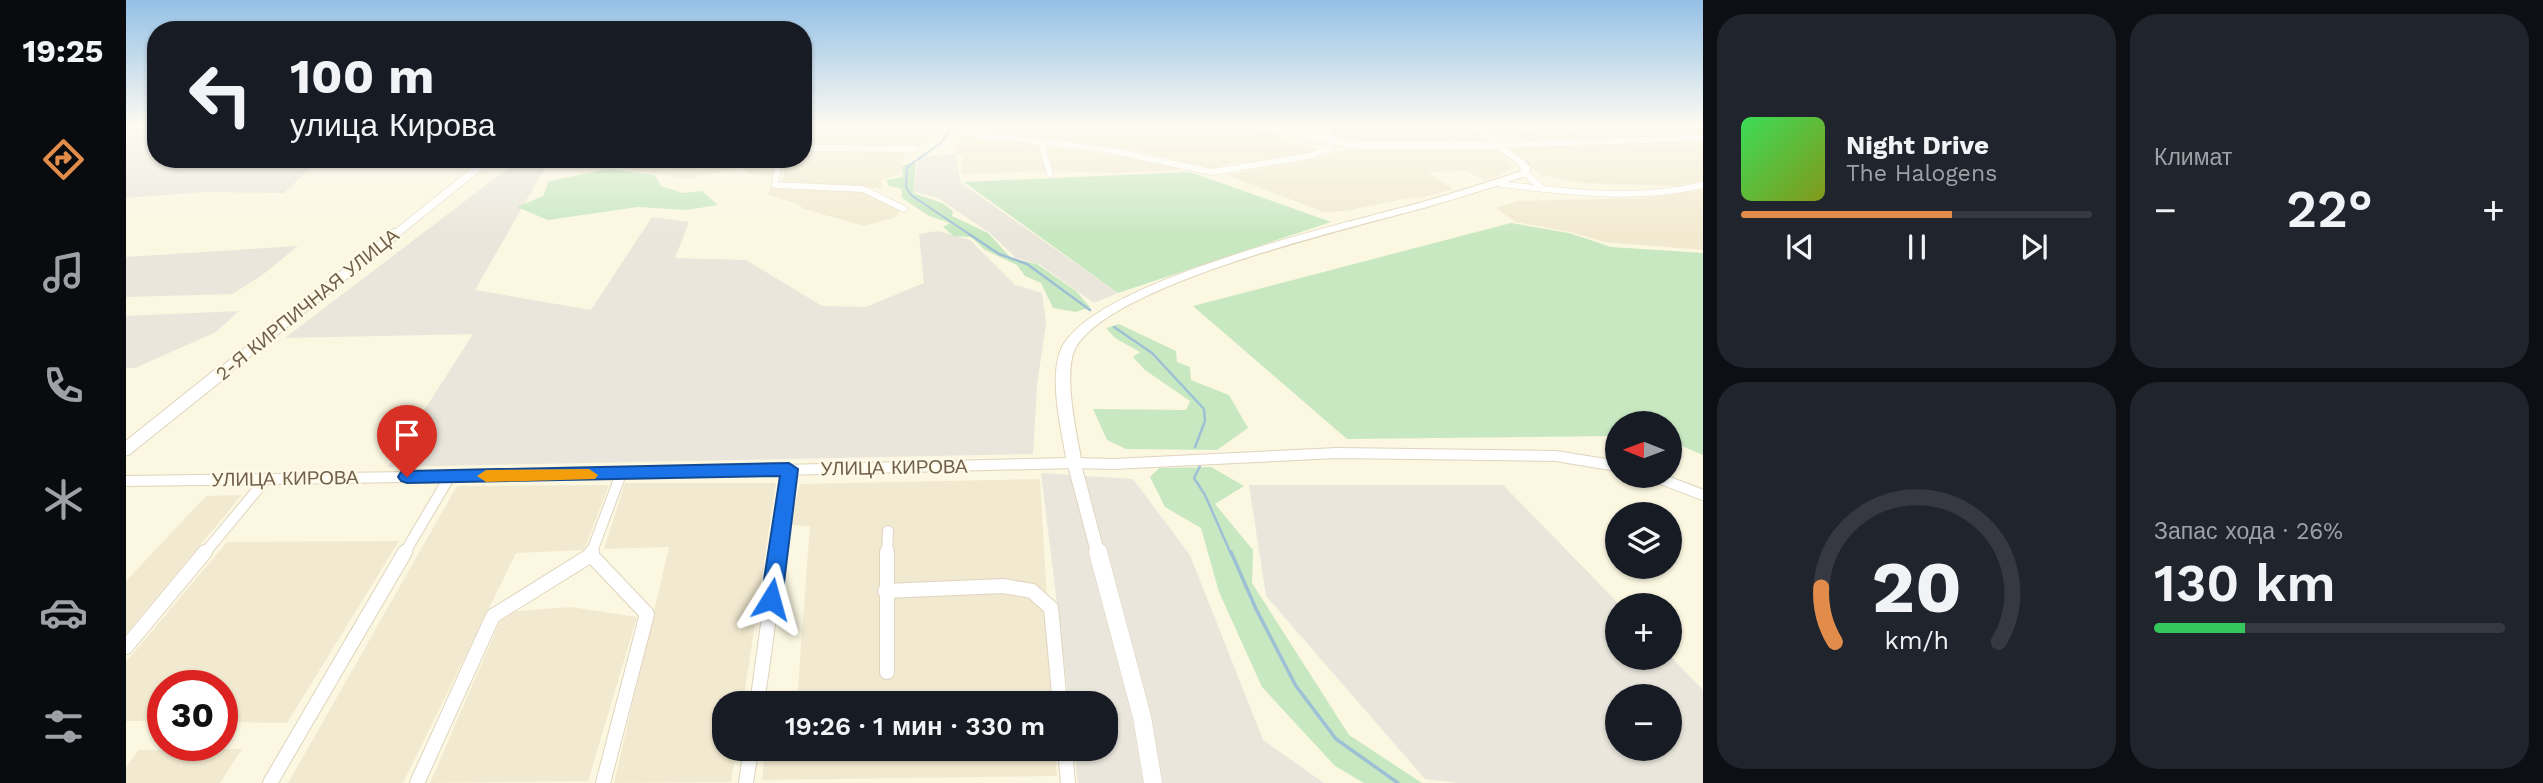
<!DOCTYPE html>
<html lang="ru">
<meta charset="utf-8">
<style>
:root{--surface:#171b24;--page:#20242c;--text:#f1f3f6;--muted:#9ea1a6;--line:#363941;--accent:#e18c4a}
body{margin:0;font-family:"Work Sans",sans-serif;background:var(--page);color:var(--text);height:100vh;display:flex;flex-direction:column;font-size:26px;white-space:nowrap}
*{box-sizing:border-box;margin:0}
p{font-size:23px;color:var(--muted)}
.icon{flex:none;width:38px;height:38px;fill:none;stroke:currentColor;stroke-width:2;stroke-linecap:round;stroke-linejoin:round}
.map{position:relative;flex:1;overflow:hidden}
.drawer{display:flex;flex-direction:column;gap:14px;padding:14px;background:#0d0f14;width:840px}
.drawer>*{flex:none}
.hud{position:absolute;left:21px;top:21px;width:665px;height:147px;border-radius:28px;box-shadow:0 2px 5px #0004;background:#171b24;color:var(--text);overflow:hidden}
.needle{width:46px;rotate:271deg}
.buttons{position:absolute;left:1479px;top:411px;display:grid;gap:14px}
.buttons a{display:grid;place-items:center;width:77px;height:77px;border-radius:50%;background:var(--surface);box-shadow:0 2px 5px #0004;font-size:35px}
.speed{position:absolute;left:21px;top:670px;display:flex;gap:14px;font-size:35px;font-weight:700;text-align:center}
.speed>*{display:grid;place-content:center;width:91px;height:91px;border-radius:50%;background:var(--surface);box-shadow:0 2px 5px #0004;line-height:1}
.speed .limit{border:10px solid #d22;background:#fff;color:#111}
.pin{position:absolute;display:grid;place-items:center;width:60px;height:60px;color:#fff;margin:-72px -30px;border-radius:50% 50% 50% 0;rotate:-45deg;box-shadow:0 0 7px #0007}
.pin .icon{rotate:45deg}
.me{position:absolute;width:77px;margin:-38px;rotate:8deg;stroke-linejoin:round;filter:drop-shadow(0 0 5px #0008)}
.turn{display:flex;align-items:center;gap:24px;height:147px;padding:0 28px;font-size:32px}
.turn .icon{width:91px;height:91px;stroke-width:2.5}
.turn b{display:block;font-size:49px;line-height:60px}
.big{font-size:52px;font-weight:600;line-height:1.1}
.drawer .widget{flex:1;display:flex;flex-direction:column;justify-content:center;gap:10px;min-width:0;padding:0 24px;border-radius:28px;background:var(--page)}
.drawer .dial{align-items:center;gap:0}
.dial svg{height:182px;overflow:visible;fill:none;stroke:var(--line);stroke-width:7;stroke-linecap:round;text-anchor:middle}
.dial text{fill:var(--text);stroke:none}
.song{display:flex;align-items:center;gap:21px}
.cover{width:84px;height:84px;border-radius:10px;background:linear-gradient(135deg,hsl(130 70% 55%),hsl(70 70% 35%))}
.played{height:7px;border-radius:4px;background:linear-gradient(90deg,var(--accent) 60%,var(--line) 60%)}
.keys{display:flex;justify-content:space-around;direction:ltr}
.heat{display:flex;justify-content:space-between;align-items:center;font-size:38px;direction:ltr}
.charge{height:10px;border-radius:5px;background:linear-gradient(90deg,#34c759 26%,var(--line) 0)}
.drawer .tiles{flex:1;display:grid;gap:14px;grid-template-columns:repeat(2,1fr)}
.trip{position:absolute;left:586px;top:691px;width:406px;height:70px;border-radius:28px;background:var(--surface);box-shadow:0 2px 5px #0004;font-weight:600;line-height:70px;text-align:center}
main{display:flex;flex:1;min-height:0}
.dock{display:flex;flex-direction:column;width:126px;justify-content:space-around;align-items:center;background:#090b0e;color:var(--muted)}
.dock .icon{width:49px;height:49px}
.dock .selected{color:var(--accent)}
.dock b{font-size:32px;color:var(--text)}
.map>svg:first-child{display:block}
.residential{fill:#f2ead0}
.industrial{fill:#eae6dc;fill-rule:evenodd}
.green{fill:#c8e8c1}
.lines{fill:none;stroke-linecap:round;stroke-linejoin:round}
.stream-far2{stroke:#9ec0d5;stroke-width:2}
.stream-far1{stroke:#9ec0d5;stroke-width:2.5}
.stream{stroke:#9ec0d5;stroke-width:3.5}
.minor-far2-casing{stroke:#dfd4be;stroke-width:7}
.minor-far1-casing{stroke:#dfd4be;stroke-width:12}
.minor-casing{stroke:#dfd4be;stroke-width:16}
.tertiary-far3-casing{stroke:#dfd4be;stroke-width:9}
.tertiary-far2-casing{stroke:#dfd4be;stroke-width:12}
.tertiary-far1-casing{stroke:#dfd4be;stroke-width:15}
.tertiary-casing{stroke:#dfd4be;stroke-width:19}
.secondary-casing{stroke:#e0d4b9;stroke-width:2}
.minor-far2{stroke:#fff;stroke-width:6}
.minor-far1{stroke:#fff;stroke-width:10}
.minor{stroke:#fff;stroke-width:14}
.tertiary-far3{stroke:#fff;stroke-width:8}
.tertiary-far2{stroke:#fff;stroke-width:10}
.tertiary-far1{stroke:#fff;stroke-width:13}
.tertiary{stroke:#fff;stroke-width:18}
.secondary{fill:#fff;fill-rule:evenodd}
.route{fill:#1a73e8;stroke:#114b97;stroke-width:2}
.slow{fill:#f59e0b}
.labels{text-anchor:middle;stroke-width:5;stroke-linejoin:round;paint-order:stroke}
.street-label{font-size:19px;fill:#716049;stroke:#fefae7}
</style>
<main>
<nav class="dock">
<b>19:25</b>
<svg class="icon selected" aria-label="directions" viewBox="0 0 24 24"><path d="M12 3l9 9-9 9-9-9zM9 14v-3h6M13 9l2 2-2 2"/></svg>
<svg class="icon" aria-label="music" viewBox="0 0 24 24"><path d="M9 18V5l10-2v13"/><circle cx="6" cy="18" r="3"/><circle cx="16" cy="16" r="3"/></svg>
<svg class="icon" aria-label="phone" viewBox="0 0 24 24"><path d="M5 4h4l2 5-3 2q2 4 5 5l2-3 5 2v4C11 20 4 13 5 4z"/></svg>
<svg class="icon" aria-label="climate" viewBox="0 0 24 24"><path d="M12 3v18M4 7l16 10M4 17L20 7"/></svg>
<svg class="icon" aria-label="car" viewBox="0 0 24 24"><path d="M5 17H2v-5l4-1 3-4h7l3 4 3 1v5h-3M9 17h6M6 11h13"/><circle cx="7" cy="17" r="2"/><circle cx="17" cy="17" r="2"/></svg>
<svg class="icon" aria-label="filters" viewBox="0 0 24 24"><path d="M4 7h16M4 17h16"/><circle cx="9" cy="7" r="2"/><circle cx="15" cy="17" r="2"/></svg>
</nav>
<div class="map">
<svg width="1577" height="783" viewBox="0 0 1577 783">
<rect width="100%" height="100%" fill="#fbf7e1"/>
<path class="residential" d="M677,126H812L821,128L805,133L799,146L677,144Z
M891,126H1114L1191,149L1176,156L1126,164L1111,161L1088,169L1011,151L902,138Z
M1205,126L1335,127L1358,142L1219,143L1209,140Z
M1468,126H1577V135L1401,142L1387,133L1439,134Z
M834,134L912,143L921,171L835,174L837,157L829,152L826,144Z
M1577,140V180L1550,186L1459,183L1414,175L1386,148Z
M920,147L1009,157L1053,166L1052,170L990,173L926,171Z
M1363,148L1375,154L1389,168L1359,181L1341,171L1300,172L1328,189L1291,199L1287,197L1218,211L1198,212L1101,175L1188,159L1225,149Z
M677,151L779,152L774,175L759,178L755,181L756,188L656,183L661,159H677Z
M520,159H597L606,169L563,179L504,170Z
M608,159H650L646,177L622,173Z
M644,187L739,191L774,210L770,217L738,226L678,209L670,203L642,195Z
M1577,190V250L1478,242L1445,232L1390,222L1370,208L1392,201L1517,198Z
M914,479L927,703L648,704L671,700L684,526L664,525L674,484Z
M499,483H650L617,703L598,704V749H610L605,782L488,783L543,547L478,549Z
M483,485L458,550L390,553L277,783H162L331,486Z
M116,495L0,634V581L80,496Z
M273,541L161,723L96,722V686H37V721H0V662L101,542Z
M445,607L511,617L462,781L304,783L378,612Z
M116,749L94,783H0V767L13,750Z
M639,749H929L931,776L636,780Z"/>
<path class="industrial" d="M18,126H30V159H194L158,193L79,192L0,198V130Z
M829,154L835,183L992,293L968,303L913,264L890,258L864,233L812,198L787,192L793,157Z
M385,166H420L349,290L465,310L526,217L563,222L549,258L620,260L696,306L740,307L798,283L793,234L812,231L844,240L889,285L916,293L920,323L911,385L907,454L262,467L347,334L159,338Z
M172,246L135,276L106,294L0,297V257Z
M113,311L90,332L9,368H0V316Z
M915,473L1007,479L1064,555L1137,740L1198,783H952L948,749H980V704L943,703Z
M1123,485H1377L1494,605L1491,606V658H1544V656L1577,690V783H1333L1299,779L1140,596ZM1544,696V749H1491V696Z"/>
<path class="green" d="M785,163H790L787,193L816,203L827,211L826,216L862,233L885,258L911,264L950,291L964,307L950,312L927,308L915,283L899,276L891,265L859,250L845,237L828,236L817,227L824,223L803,216L776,198V189L763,186L760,180L777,177L776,166Z
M484,169L529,175L535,186L557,193L576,191L592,205L560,210L512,207L422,220L391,207L417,196L423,181Z
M1064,172L1205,222L992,293L838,182Z
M1385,223L1443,233L1485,247L1577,253V455L1544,441V424H1491V436L1221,439L1067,306Z
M993,324L1050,351L1051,362L1064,367L1065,380L1103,395L1122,428L1091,450L1000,449L981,440L967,409L1060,410L1064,401L1019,370L1007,357L1014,352L989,338L980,328Z
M1085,467L1118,486L1089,504L1127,550L1126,583L1223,735L1296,783H1238L1209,766L1136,687L1093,592L1075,528L1039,507L1024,477L1033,468Z"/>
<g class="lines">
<path class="stream-far2" d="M833,126L823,131L815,143L781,167L780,187L785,195L846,236"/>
<path class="stream-far1" d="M843,234L873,254L901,264L964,310
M988,327L1026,353L1078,409L1079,421L1069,447
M1074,466L1068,478L1079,495L1105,554"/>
<path class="stream" d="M1105,552L1130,609L1170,686L1210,739L1272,783"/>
<g class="minor-far2-casing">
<path id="minor-far2" d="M837,133L978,149L1086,172L1184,156L1204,148L1201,126
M915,143L924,174
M1373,145L1577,138
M677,148L790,149
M653,159L649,185L737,189L778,209
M1399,173L1417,189
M1374,184C1441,192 1511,201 1577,185"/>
</g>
<g class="minor-far1-casing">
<path id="minor-far1" d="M948,463L987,464L1211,453L1430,456L1491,466
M1527,476L1577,495
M78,554L141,478
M278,554L324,476
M465,554L495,474
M651,554L663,469
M761,554L762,531"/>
</g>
<g class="minor-casing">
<path id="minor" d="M466,552L465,555L521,614L477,783
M761,552V672
M759,591L877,586L906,591L925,608L934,704
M0,647L79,552
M631,704L652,552
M939,749L942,783
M144,783L279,552
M291,783L367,616L465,555
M620,783L625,749"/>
</g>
<g class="tertiary-far3-casing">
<path id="tertiary-far3" d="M1136,126L1236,146L1373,145
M267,236L363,159"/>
</g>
<g class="tertiary-far2-casing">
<path id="tertiary-far2" d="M93,375L269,234"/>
</g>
<g class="tertiary-far1-casing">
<path id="tertiary-far1" d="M0,449L95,373
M948,463L972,554"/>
</g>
<g class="tertiary-casing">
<path id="tertiary" d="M972,552L1016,717L1027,783"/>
</g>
<g class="secondary-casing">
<path id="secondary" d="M1342,126H1351L1399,161L1405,168L1402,175C1369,187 1335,197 1301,207C1225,228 988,283 950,347C936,371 951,436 956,463L953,467L948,468L495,479L0,486V476L495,469L940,458C935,428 922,376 936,347C971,280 1217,224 1293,203C1327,193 1361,183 1395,171L1393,165Z"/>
</g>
<use href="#minor-far2" class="minor-far2"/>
<use href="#minor-far1" class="minor-far1"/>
<use href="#minor" class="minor"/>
<use href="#tertiary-far3" class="tertiary-far3"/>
<use href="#tertiary-far2" class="tertiary-far2"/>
<use href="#tertiary-far1" class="tertiary-far1"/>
<use href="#tertiary" class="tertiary"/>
<use href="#secondary" class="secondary"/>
</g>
<linearGradient id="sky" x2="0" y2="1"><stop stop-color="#94c0e6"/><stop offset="0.53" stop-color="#fdfbf2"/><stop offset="1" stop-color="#fdfbf2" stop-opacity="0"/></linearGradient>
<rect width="1577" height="236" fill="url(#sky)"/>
<path class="route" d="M663,463L672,469L656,599L653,605L645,608L638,605L635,599L654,476L281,483L275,481L272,477L275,472L281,471Z"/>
<path class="slow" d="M463,469L472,475L469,479L360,482L351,476L360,470Z"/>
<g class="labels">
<g class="street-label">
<text transform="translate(181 304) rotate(-39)" y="7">2-Я КИРПИЧНАЯ УЛИЦА</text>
<text transform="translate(768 467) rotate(-1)" y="7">УЛИЦА КИРОВА</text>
<text transform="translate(159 478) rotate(-1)" y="7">УЛИЦА КИРОВА</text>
</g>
</g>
</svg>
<div class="buttons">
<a><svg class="needle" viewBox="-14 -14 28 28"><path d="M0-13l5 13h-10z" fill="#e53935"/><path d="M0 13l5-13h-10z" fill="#9ea1a6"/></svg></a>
<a><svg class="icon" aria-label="layers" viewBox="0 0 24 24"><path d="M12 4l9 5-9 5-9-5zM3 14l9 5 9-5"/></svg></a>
<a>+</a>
<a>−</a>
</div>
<div class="speed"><div class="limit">30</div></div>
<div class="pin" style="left:281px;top:477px;background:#d93025"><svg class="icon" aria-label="arrive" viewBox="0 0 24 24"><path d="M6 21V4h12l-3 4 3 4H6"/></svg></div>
<svg class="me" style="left:645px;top:599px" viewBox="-20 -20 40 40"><path d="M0-17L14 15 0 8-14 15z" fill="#1a73e8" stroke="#fff" stroke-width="4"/></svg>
<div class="trip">19:26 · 1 мин · 330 m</div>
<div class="hud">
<div class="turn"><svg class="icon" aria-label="left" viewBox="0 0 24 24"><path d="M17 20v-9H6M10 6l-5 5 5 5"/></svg><div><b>100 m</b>улица Кирова</div></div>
</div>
</div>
<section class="drawer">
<div class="tiles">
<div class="widget">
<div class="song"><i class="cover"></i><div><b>Night Drive</b><p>The Halogens</p></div></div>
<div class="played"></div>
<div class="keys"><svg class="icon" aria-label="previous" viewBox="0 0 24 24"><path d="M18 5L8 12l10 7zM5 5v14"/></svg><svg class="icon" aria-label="pause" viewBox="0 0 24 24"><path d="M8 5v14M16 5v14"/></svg><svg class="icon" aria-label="next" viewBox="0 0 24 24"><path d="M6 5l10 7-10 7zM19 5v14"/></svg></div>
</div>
<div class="widget"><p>Климат</p>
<div class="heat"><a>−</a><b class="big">22°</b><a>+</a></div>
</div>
<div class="widget dial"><svg viewBox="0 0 100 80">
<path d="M14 69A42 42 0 1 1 86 69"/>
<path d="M14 69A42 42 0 0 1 8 45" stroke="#e18c4a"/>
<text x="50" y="56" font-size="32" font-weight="700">20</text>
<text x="50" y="72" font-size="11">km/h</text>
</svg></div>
<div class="widget"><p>Запас хода · 26%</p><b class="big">130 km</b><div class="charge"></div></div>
</div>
</section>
</main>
